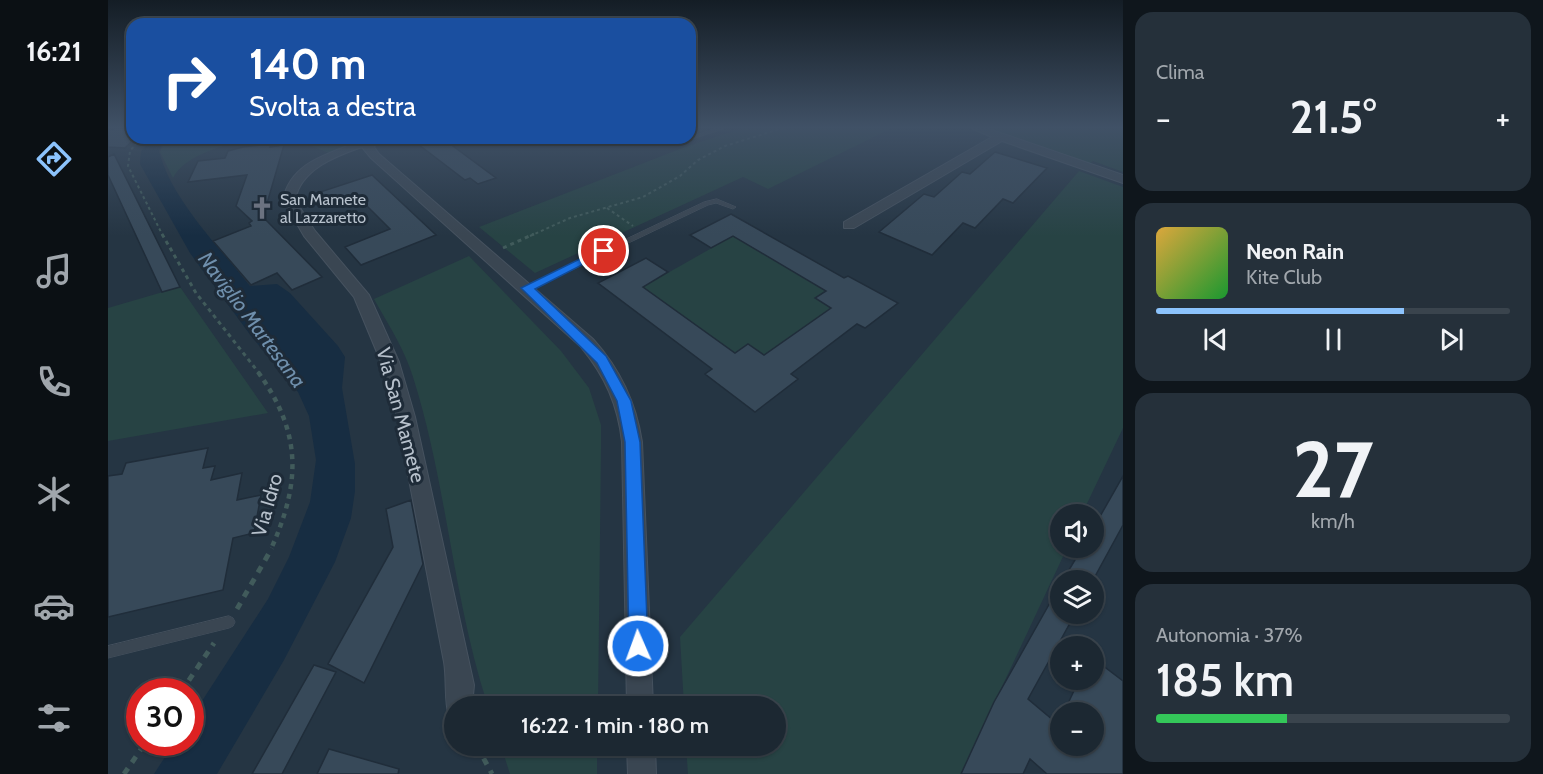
<!DOCTYPE html>
<html lang="it">
<meta charset="utf-8">
<style>
:root{--surface:#1c2832;--page:#25303a;--text:#f1f3f6;--muted:#a0a6ac;--line:#3a444d;--accent:#8cc3fc}
body{margin:0;font-family:Cabin,sans-serif;background:var(--page);color:var(--text);height:100vh;display:flex;flex-direction:column;font-size:22px;white-space:nowrap}
*{box-sizing:border-box;margin:0}
p{font-size:20px;color:var(--muted)}
.icon{flex:none;width:33px;height:33px;fill:none;stroke:currentColor;stroke-width:2;stroke-linecap:round;stroke-linejoin:round}
.map{position:relative;flex:1;overflow:hidden}
.panel{display:flex;flex-direction:column;gap:12px;padding:12px;background:#0f161c;width:420px}
.panel>*{flex:none}
.top-card{position:absolute;left:18px;top:18px;width:570px;height:126px;border-radius:18px;box-shadow:0 2px 4px #0004,0 0 0 2px var(--line);background:#1a4fa0;color:#fff;overflow:hidden}
.tools{position:absolute;left:942px;top:504px;display:grid;gap:12px}
.tools a{display:grid;place-items:center;width:54px;height:54px;border-radius:50%;background:var(--surface);box-shadow:0 2px 4px #0004,0 0 0 2px var(--line);font-size:30px}
.speed{position:absolute;left:18px;top:678px;display:flex;gap:12px;font-size:30px;font-weight:700;text-align:center}
.speed>*{display:grid;place-content:center;width:78px;height:78px;border-radius:50%;background:var(--surface);box-shadow:0 2px 4px #0004,0 0 0 2px var(--line);line-height:1}
.speed .limit{border:9px solid #d22;background:#fff;color:#111}
.pin{position:absolute;display:grid;place-items:center;width:51px;height:51px;color:#fff;margin:-26px;border:3px solid #fff;border-radius:50%;box-shadow:0 2px 6px #0007}
.me{position:absolute;width:66px;margin:-33px;rotate:358deg;stroke-linejoin:round;filter:drop-shadow(0 0 4px #0008)}
.turn{display:flex;align-items:center;gap:21px;height:126px;padding:0 24px;font-size:27px}
.turn .icon{width:78px;height:78px;stroke-width:2.5}
.turn b{display:block;font-size:42px;line-height:51px}
.big{font-size:45px;font-weight:600;line-height:1.1}
.panel .widget{flex:1;display:flex;flex-direction:column;justify-content:center;gap:9px;min-width:0;padding:0 21px;border-radius:18px;background:var(--page)}
.panel .dial{align-items:center;gap:0}
.dial b{font-size:78px;line-height:1}
.song{display:flex;align-items:center;gap:18px}
.cover{width:72px;height:72px;border-radius:9px;background:linear-gradient(135deg,hsl(40 70% 55%),hsl(130 70% 35%))}
.played{height:6px;border-radius:3px;background:linear-gradient(90deg,var(--accent) 70%,var(--line) 70%)}
.keys{display:flex;justify-content:space-around;direction:ltr}
.heat{display:flex;justify-content:space-between;align-items:center;font-size:33px;direction:ltr}
.charge{height:9px;border-radius:4px;background:linear-gradient(90deg,#34c759 37%,var(--line) 0)}
.trip{position:absolute;left:336px;top:696px;width:342px;height:60px;border-radius:30px;background:var(--surface);box-shadow:0 2px 4px #0004,0 0 0 2px var(--line);font-weight:600;line-height:60px;text-align:center}
main{display:flex;flex:1;min-height:0}
.dock{display:flex;flex-direction:column;width:108px;justify-content:space-around;align-items:center;background:#0b1014;color:var(--muted)}
.dock .icon{width:42px;height:42px}
.dock .active{color:var(--accent)}
.dock b{font-size:27px;color:var(--text)}
.map>svg:first-child{display:block}
.green{fill:#274344}
.water{fill:#172d42}
.building{fill:#374959;stroke:#202d3a;stroke-width:1.5}
.lines{fill:none;stroke-linecap:round;stroke-linejoin:round}
.lane-casing{stroke:#46525f;stroke-width:1}
.street-casing{stroke:#46525f;stroke-width:2}
.path-far3{stroke:#415b5b;stroke-width:2;stroke-dasharray:3 3;stroke-linecap:butt}
.path-far2{stroke:#415b5b;stroke-width:3;stroke-dasharray:4 4;stroke-linecap:butt}
.path-far1{stroke:#415b5b;stroke-width:4.5;stroke-dasharray:5 5;stroke-linecap:butt}
.path{stroke:#415b5b;stroke-width:5;stroke-dasharray:7 7;stroke-linecap:butt}
.lane{fill:#3a4652;fill-rule:evenodd}
.street{fill:#3a4652;fill-rule:evenodd}
.route{fill:#1a73e8;stroke:#114b97;stroke-width:1.5}
.labels{text-anchor:middle;stroke-width:6;stroke-linejoin:round;paint-order:stroke}
.far-poi-label{font-size:16px;fill:#b7c1cc;stroke:#1e2b38;text-anchor:start}
.street-label{font-size:20px;fill:#b7c1cc;stroke:#1e2b38}
.water-label{font-size:21px;font-style:italic;fill:#6f8fac;stroke:#1e2b38}
</style>
<main>
<nav class="dock">
<b>16:21</b>
<svg class="icon active" aria-label="directions" viewBox="0 0 24 24"><path d="M12 3l9 9-9 9-9-9zM9 14v-3h6M13 9l2 2-2 2"/></svg>
<svg class="icon" aria-label="music" viewBox="0 0 24 24"><path d="M9 18V5l10-2v13"/><circle cx="6" cy="18" r="3"/><circle cx="16" cy="16" r="3"/></svg>
<svg class="icon" aria-label="phone" viewBox="0 0 24 24"><path d="M5 4h4l2 5-3 2q2 4 5 5l2-3 5 2v4C11 20 4 13 5 4z"/></svg>
<svg class="icon" aria-label="climate" viewBox="0 0 24 24"><path d="M12 3v18M4 7l16 10M4 17L20 7"/></svg>
<svg class="icon" aria-label="car" viewBox="0 0 24 24"><path d="M5 17H2v-5l4-1 3-4h7l3 4 3 1v5h-3M9 17h6M6 11h13"/><circle cx="7" cy="17" r="2"/><circle cx="17" cy="17" r="2"/></svg>
<svg class="icon" aria-label="filters" viewBox="0 0 24 24"><path d="M4 7h16M4 17h16"/><circle cx="9" cy="7" r="2"/><circle cx="15" cy="17" r="2"/></svg>
</nav>
<div class="map">
<svg width="1015" height="774" viewBox="0 0 1015 774">
<rect width="100%" height="100%" fill="#253543"/>
<path class="green" d="M635,128H784L660,189L635,177L427,273L371,227L577,147Z
M878,128H1015V172L985,161L981,164Z
M62,138H139C115,147 77,154 65,178L52,152L56,143Z
M184,138H233L242,145L223,154Z
M971,171L1015,187V428L974,514H952V548H959L853,774H580L578,746H668V706H576L572,637Z
M625,236L718,291L707,298L723,308L656,355L640,344L627,353L535,287Z
M361,256L453,351L481,388L493,425V449L490,706H380C345,600 339,484 305,377C297,350 280,324 266,299Z
M72,287L160,413L0,441V308Z
M393,746H489V774H402Z"/>
<path class="water" d="M45,138H58L51,151C63,199 112,248 142,286L169,284L182,293L230,346L237,357L234,388L247,464V491L243,518L227,562L176,660L109,774H46L66,743L82,742L83,718L160,599L181,557L202,502L208,460L201,416L190,392L143,336L82,253L32,164L33,151Z"/>
<path class="building" d="M9,128H24V141L17,148L0,147V130Z
M302,138H334L388,178L370,184L362,178L357,180Z
M163,144L162,147L176,145L155,217L214,277L184,290L169,273L143,285L105,241L143,226L141,223L144,221L128,206L139,175L80,182L90,161L117,158L120,151L135,147Z
M887,152L939,168L905,203L895,199L867,228L855,223L824,255L771,232L816,194L826,197L854,172L862,174Z
M6,154L72,287L54,292L0,175V157Z
M264,175L328,235L253,265L237,247L282,229L250,197L218,208L206,194Z
M623,214L736,278L740,276L790,303L757,328L749,324L683,374L690,379L647,412L597,374L604,369L490,283L538,258L560,272L535,287L627,353L640,344L656,355L723,308L707,298L718,291L625,236L603,248L582,235Z
M100,448L95,468L107,466L103,480L134,473L129,500L153,495L146,533L125,538L115,590L0,617V476L14,474L18,463Z
M1015,476V525L985,580H955L974,548H986V527Z
M303,500L315,564L256,683L220,664L285,547L278,509Z
M952,585V614H967L920,699L952,726V746H986V712H956L971,680H986V659L1015,681V774H939L922,759L915,774H853L886,702Z
M206,665L228,672L174,774H144Z
M221,749L291,769L290,774H209Z"/>
<g class="lines">
<g class="lane-casing">
<path id="lane" d="M610,128H618L584,139L579,138Z
M609,199L628,207L625,209L608,203L600,205L422,290H419L415,288L596,202Z
M121,616L125,618L127,622L125,626L121,628L0,658V646Z"/>
</g>
<g class="street-casing">
<path id="street" d="M863,128H878L1015,175V183L894,141L746,228H736V222L884,137Z
M259,138H272L266,147L271,154L485,339C512,369 528,402 534,442L545,706H519L514,442C510,405 497,376 473,347L263,158L254,147C228,156 193,169 187,200L207,231L261,295L291,362L307,417L366,685L364,706H346V718L341,716C336,702 339,679 336,662L289,417L273,362L246,297L196,236L175,200C183,159 227,153 259,138Z
M519,746H547L548,774H520Z"/>
</g>
<path class="path-far3" d="M33,138L22,151L20,166L55,236
M499,208L525,226
M422,236L462,218L535,197L572,176L590,160L617,146L675,128"/>
<path class="path-far2" d="M54,234L88,293L151,373
M395,248L426,234"/>
<path class="path-far1" d="M150,372C194,433 193,482 163,549"/>
<path class="path" d="M129,609L164,548
M73,692L106,643
M369,746L384,774
M16,774L38,742"/>
<use href="#lane" class="lane"/>
<use href="#street" class="street"/>
</g>
<linearGradient id="sky" x2="0" y2="1"><stop stop-color="#141d25"/><stop offset="0.54" stop-color="#405166"/><stop offset="1" stop-color="#405166" stop-opacity="0"/></linearGradient>
<rect width="1015" height="236" fill="url(#sky)"/>
<path class="route" d="M492,249L501,251L427,289L498,356L523,401L532,442L540,646L537,653L530,656L523,653L521,646L517,442L509,401L489,363L413,288Z"/>
<defs>
<g id="church-bare" transform="scale(1.8)"><path d="M-1.2-6h2.4v3.5h3.3v2.4h-3.3V6h-2.4V-.1h-3.3v-2.4h3.3Z" fill="#6b7280" stroke="#1e2b38" stroke-width="2.5" paint-order="stroke"/></g>
</defs>
<g fill-rule="evenodd">
<use href="#church-bare" x="154" y="208"/>
</g>
<g class="labels">
<g class="far-poi-label">
<text x="172" y="205">San Mamete<tspan x="172" dy="18">al Lazzaretto</tspan></text>
</g>
<g class="street-label">
<text transform="translate(293 415) rotate(75)" y="7">Via San Mamete</text>
<text transform="translate(159 505) rotate(-74)" y="7">Via Idro</text>
</g>
<g class="water-label">
<text transform="translate(144 320) rotate(53)" y="7">Naviglio Martesana</text>
</g>
</g>
</svg>
<div class="tools">
<a><svg class="icon" aria-label="sound" viewBox="0 0 24 24"><path d="M4 9h4l5-4v14l-5-4H4zM17 9q2 3 0 6"/></svg></a>
<a><svg class="icon" aria-label="layers" viewBox="0 0 24 24"><path d="M12 4l9 5-9 5-9-5zM3 14l9 5 9-5"/></svg></a>
<a>+</a>
<a>−</a>
</div>
<div class="speed"><div class="limit">30</div></div>
<div class="pin" style="left:496px;top:251px;background:#d93025"><svg class="icon" aria-label="arrive" viewBox="0 0 24 24"><path d="M6 21V4h12l-3 4 3 4H6"/></svg></div>
<svg class="me" style="left:530px;top:646px" viewBox="-20 -20 40 40"><circle r="17" fill="#1a73e8" stroke="#fff" stroke-width="3"/><path d="M0-11L8 9 0 5-8 9z" fill="#fff"/></svg>
<div class="trip">16:22 · 1 min · 180 m</div>
<div class="top-card">
<div class="turn"><svg class="icon" aria-label="right" viewBox="0 0 24 24"><path d="M7 20v-9h11M14 6l5 5-5 5"/></svg><div><b>140 m</b>Svolta a destra</div></div>
</div>
</div>
<section class="panel">
<div class="widget"><p>Clima</p>
<div class="heat"><a>−</a><b class="big">21.5°</b><a>+</a></div>
</div>
<div class="widget">
<div class="song"><i class="cover"></i><div><b>Neon Rain</b><p>Kite Club</p></div></div>
<div class="played"></div>
<div class="keys"><svg class="icon" aria-label="previous" viewBox="0 0 24 24"><path d="M18 5L8 12l10 7zM5 5v14"/></svg><svg class="icon" aria-label="pause" viewBox="0 0 24 24"><path d="M8 5v14M16 5v14"/></svg><svg class="icon" aria-label="next" viewBox="0 0 24 24"><path d="M6 5l10 7-10 7zM19 5v14"/></svg></div>
</div>
<div class="widget dial"><b>27</b><p>km/h</p></div>
<div class="widget"><p>Autonomia · 37%</p><b class="big">185 km</b><div class="charge"></div></div>
</section>
</main>
